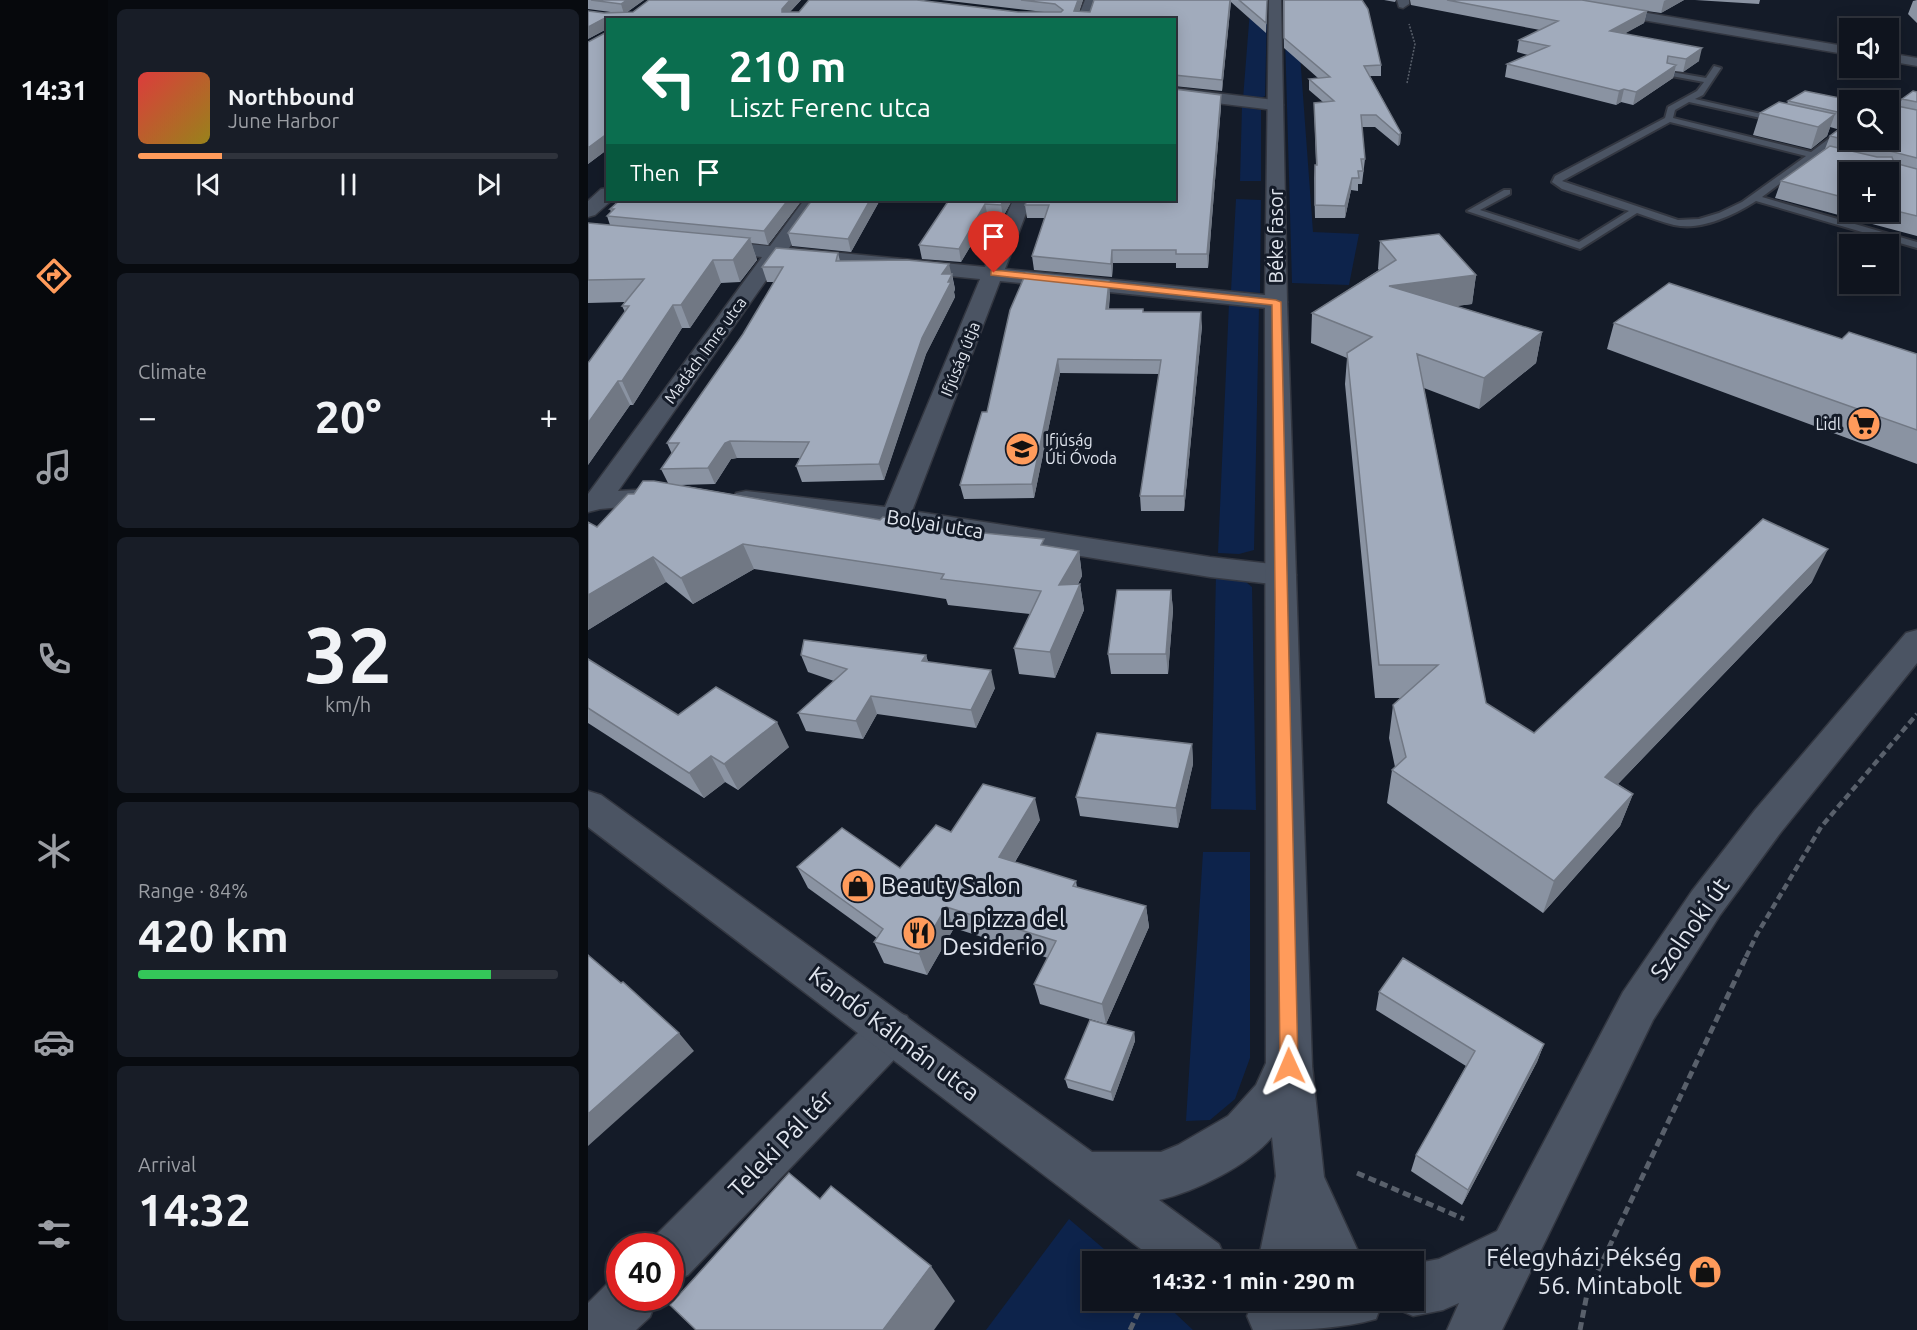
<!DOCTYPE html>
<meta charset="utf-8">
<style>
:root{--surface:#0f141e;--page:#181d27;--text:#f1f3f6;--muted:#9b9ea4;--line:#2f333c;--accent:#ff9b5b}
body{margin:0;font-family:Ubuntu,sans-serif;background:var(--page);color:var(--text);height:100vh;display:flex;flex-direction:column;font-size:22px;white-space:nowrap}
*{box-sizing:border-box;margin:0}
p{font-size:20px;color:var(--muted)}
.icon{flex:none;width:33px;height:33px;fill:none;stroke:currentColor;stroke-width:2;stroke-linecap:round;stroke-linejoin:round}
.map{position:relative;flex:1;overflow:hidden}
.details{display:flex;flex-direction:column;gap:9px;padding:9px;background:#080b10;width:480px}
.details>*{flex:none}
.top-card{position:absolute;left:18px;top:18px;width:570px;height:183px;border-radius:0px;box-shadow:0 3px 15px #0003,0 0 0 2px var(--line);background:#0b6e4f;color:#fff;overflow:hidden}
.fabs{position:absolute;left:1251px;top:18px;display:grid;gap:12px}
.fabs a{display:grid;place-items:center;width:60px;height:60px;border-radius:0px;background:var(--surface);box-shadow:0 3px 15px #0003,0 0 0 2px var(--line);font-size:30px}
.speed{position:absolute;left:18px;top:1233px;display:flex;gap:12px;font-size:30px;font-weight:700;text-align:center}
.speed>*{display:grid;place-content:center;width:78px;height:78px;border-radius:50%;background:var(--surface);box-shadow:0 3px 15px #0003,0 0 0 2px var(--line);line-height:1}
.speed .limit{border:9px solid #d22;background:#fff;color:#111}
.pin{position:absolute;display:grid;place-items:center;width:51px;height:51px;color:#fff;margin:-62px -26px;border-radius:50% 50% 50% 0;rotate:-45deg;box-shadow:0 0 6px #0007}
.pin .icon{rotate:45deg}
.me{position:absolute;width:66px;margin:-33px;rotate:359deg;stroke-linejoin:round;filter:drop-shadow(0 0 4px #0008)}
.turn{display:flex;align-items:center;gap:21px;height:126px;padding:0 24px;font-size:27px}
.turn .icon{width:78px;height:78px;stroke-width:2.5}
.turn b{display:block;font-size:42px;line-height:51px}
.then{display:flex;align-items:center;height:57px;padding:0 24px;background:#0003;gap:12px;font-size:22px}
.big{font-size:45px;font-weight:600;line-height:1.1}
.details .tile{flex:1;display:flex;flex-direction:column;justify-content:center;gap:9px;min-width:0;padding:0 21px;border-radius:9px;background:var(--page)}
.details .dial{align-items:center;gap:0}
.dial b{font-size:78px;line-height:1}
.song{display:flex;align-items:center;gap:18px}
.cover{width:72px;height:72px;border-radius:9px;background:linear-gradient(135deg,hsl(0 70% 55%),hsl(50 70% 35%))}
.played{height:6px;border-radius:3px;background:linear-gradient(90deg,var(--accent) 20%,var(--line) 20%)}
.keys{display:flex;justify-content:space-around;direction:ltr}
.heat{display:flex;justify-content:space-between;align-items:center;font-size:33px;direction:ltr}
.charge{height:9px;border-radius:4px;background:linear-gradient(90deg,#34c759 84%,var(--line) 0)}
.trip{position:absolute;left:494px;top:1251px;width:342px;height:60px;border-radius:0px;background:var(--surface);box-shadow:0 3px 15px #0003,0 0 0 2px var(--line);font-weight:600;line-height:60px;text-align:center}
main{display:flex;flex:1;min-height:0}
.menu{display:flex;flex-direction:column;width:108px;justify-content:space-around;align-items:center;background:#06080c;color:var(--muted)}
.menu .icon{width:42px;height:42px}
.menu .current{color:var(--accent)}
.menu b{font-size:27px;color:var(--text)}
.map>svg:first-child{display:block}
.green{fill:#0d234b}
.lines{fill:none;stroke-linecap:round;stroke-linejoin:round}
.service-casing{stroke:#333741;stroke-width:4}
.minor-casing{stroke:#333741;stroke-width:3}
.tertiary-casing{stroke:#333741;stroke-width:3}
.path-far2{stroke:#59606b;stroke-width:1.5;stroke-dasharray:2 1.5;stroke-linecap:butt}
.path-far1{stroke:#59606b;stroke-width:4.5;stroke-dasharray:7 4;stroke-linecap:butt}
.path{stroke:#59606b;stroke-width:5;stroke-dasharray:8 4.5;stroke-linecap:butt}
.service{fill:#4b5463;fill-rule:evenodd}
.minor{fill:#4b5463;fill-rule:evenodd}
.tertiary{fill:#4b5463;fill-rule:evenodd}
.wall{fill:#8a93a2;fill-rule:evenodd}
.shaded-wall{fill:#717884}
.building{fill:#a1abbc;stroke:#717884;stroke-width:1.5}
.route{fill:#ff9b5b;stroke:#a6653b;stroke-width:1.5}
.labels{text-anchor:middle;stroke-width:6;stroke-linejoin:round;paint-order:stroke}
.far-street-label{font-size:16px;fill:#e0e5ee;stroke:#141b28}
.far-poi-label{font-size:16px;fill:#e0e5ee;stroke:#141b28;text-anchor:end}
.street-label{font-size:20px;fill:#e0e5ee;stroke:#141b28}
.near-poi-label{font-size:24px;fill:#e0e5ee;stroke:#141b28;text-anchor:start}
.near-street-label{font-size:24px;fill:#e0e5ee;stroke:#141b28}
</style>
<main>
<nav class="menu">
<b>14:31</b>
<svg class="icon current" aria-label="directions" viewBox="0 0 24 24"><path d="M12 3l9 9-9 9-9-9zM9 14v-3h6M13 9l2 2-2 2"/></svg>
<svg class="icon" aria-label="music" viewBox="0 0 24 24"><path d="M9 18V5l10-2v13"/><circle cx="6" cy="18" r="3"/><circle cx="16" cy="16" r="3"/></svg>
<svg class="icon" aria-label="phone" viewBox="0 0 24 24"><path d="M5 4h4l2 5-3 2q2 4 5 5l2-3 5 2v4C11 20 4 13 5 4z"/></svg>
<svg class="icon" aria-label="climate" viewBox="0 0 24 24"><path d="M12 3v18M4 7l16 10M4 17L20 7"/></svg>
<svg class="icon" aria-label="car" viewBox="0 0 24 24"><path d="M5 17H2v-5l4-1 3-4h7l3 4 3 1v5h-3M9 17h6M6 11h13"/><circle cx="7" cy="17" r="2"/><circle cx="17" cy="17" r="2"/></svg>
<svg class="icon" aria-label="filters" viewBox="0 0 24 24"><path d="M4 7h16M4 17h16"/><circle cx="9" cy="7" r="2"/><circle cx="15" cy="17" r="2"/></svg>
</nav>
<section class="details">
<div class="tile">
<div class="song"><i class="cover"></i><div><b>Northbound</b><p>June Harbor</p></div></div>
<div class="played"></div>
<div class="keys"><svg class="icon" aria-label="previous" viewBox="0 0 24 24"><path d="M18 5L8 12l10 7zM5 5v14"/></svg><svg class="icon" aria-label="pause" viewBox="0 0 24 24"><path d="M8 5v14M16 5v14"/></svg><svg class="icon" aria-label="next" viewBox="0 0 24 24"><path d="M6 5l10 7-10 7zM19 5v14"/></svg></div>
</div>
<div class="tile"><p>Climate</p>
<div class="heat"><a>−</a><b class="big">20°</b><a>+</a></div>
</div>
<div class="tile dial"><b>32</b><p>km/h</p></div>
<div class="tile"><p>Range · 84%</p><b class="big">420 km</b><div class="charge"></div></div>
<div class="tile"><p>Arrival</p><b class="big">14:32</b></div>
</section>
<div class="map">
<svg width="1329" height="1330" viewBox="0 0 1329 1330">
<rect width="100%" height="100%" fill="#141b28"/>
<path class="green" d="M696,0H708L725,232L771,234L761,285L704,283Z
M662,10L679,11L677,96L670,99H655Z
M654,107L673,110V181H652Z
M648,199L673,200L672,293L643,291Z
M641,303L671,307L666,550L651,554L630,553Z
M628,574L653,578L664,587L668,810L623,809Z
M615,852H662V1058L647,1099L622,1120L598,1121Z
M481,1219L530,1261L504,1262V1300L574,1301L605,1330H398Z"/>
<g class="lines">
<g class="service-casing">
<path id="service" d="M1126,66L1133,68L1115,95L1107,99L1195,119V123L1101,102L1087,110L1085,118L1223,152L1262,123V129L1231,154L1296,172H1283L1226,158L1174,197L1329,242V248L1168,201C1146,215 1113,231 1086,225C1074,222 1061,217 1049,213L992,249L879,211L916,190H922V194L892,210L991,242L1041,211L974,189L964,182L967,176L1077,118L1080,107L1109,91L1116,82L1078,75V71L1118,78ZM1082,122L1218,156L1154,202L1131,213L1111,219L1090,220L974,181Z
M1291,96L1329,103V107L1300,100H1288Z"/>
</g>
<g class="minor-casing">
<path id="minor" d="M497,0H509L502,20H489Z
M809,0H821V4L815,8L811,7Z
M954,0H982L1262,47V55L960,4Z
M1300,53L1329,58V66L1300,61Z
M586,88L687,100L695,105L687,110L586,98Z
M20,188V200H24L7,215L0,217V201L13,189Z
M216,200H234L201,248L397,267L425,200H443L417,269L696,297L699,302L696,307L688,309L412,281L324,511L622,557L693,565L704,568L708,575L704,582L693,585L622,577L307,526L148,505L144,499L148,493L158,491L297,507L392,279L193,259L30,491L79,488L89,490L93,496L89,502L12,509L0,512V494L174,257L121,252L114,250L111,246L114,242L121,240L182,246Z
M303,1010L319,1016L325,1031L319,1046L100,1275L82,1282V1246H61L64,1239L287,1016Z
M32,1276V1298H69L62,1317L48,1330H0V1303L24,1279Z"/>
</g>
<g class="tertiary-casing">
<path id="tertiary" d="M681,0H693L699,302L724,1066L736,1177L775,1262H670L688,1176L684,1137C661,1165 607,1192 571,1200L631,1244L639,1262H570L0,827V791L13,795L504,1152H573L590,1145L640,1116L668,1085L678,1063L677,302Z
M1329,630V663L1193,832L1132,915L1065,1020L914,1330H859L871,1303L855,1310L825,1316L807,1308L803,1300H825V1264L851,1259L909,1231L1035,992L1104,891L1167,810L1318,633Z
M666,1300H795L788,1319C749,1330 707,1330 665,1330L659,1316Z"/>
</g>
<path class="path-far2" d="M819,83L827,44L821,24"/>
<path class="path-far1" d="M1158,957L1169,934L1233,827L1329,714"/>
<path class="path" d="M769,1173L876,1219
M542,1330L556,1300
M992,1330L999,1294L1159,955"/>
<use href="#service" class="service"/>
<use href="#minor" class="minor"/>
<use href="#tertiary" class="tertiary"/>
</g>
<path class="wall" d="M0,0H56L38,13L45,12L61,0H213L202,12H456L353,0H495L491,12H502L506,0H679L678,33L643,2L634,91L586,86V20H20V149L0,164L17,30L0,39L16,13H30L0,9Z
M695,0L793,65V76H782L813,133L812,144L810,146L787,127H774L777,159L774,184H770V191L763,190L757,218H727L726,178L727,165H728L726,103L735,102L721,90V79L730,78L696,48Z
M796,0H808L807,2Z
M822,0H1096L1073,13L1059,11L1056,23L1037,33L1111,61L1095,72L1087,71L1085,78L1045,105L1033,102L1028,105L917,77L919,64L940,55L929,52L931,40L952,30L823,5Z
M1107,0H1172L1171,4Z
M1329,0V23L1320,14L1325,1Z
M1329,92V236L1187,198L1193,181L1237,149L1242,136L1260,122L1249,129L1242,127L1239,136L1223,149L1165,135L1172,113L1199,104L1200,101L1262,100V140L1311,106L1314,99ZM1262,172H1300V212H1262Z
M633,106L620,268H588V263H525L524,277L446,270L444,256L457,218H439L437,205Z
M214,200L180,245L163,243L169,260L152,282L133,283L102,328H94L45,405H42L0,465L37,312L34,306L37,302L0,303V223L22,225L19,216L23,212L22,209Z
M292,200L263,252L204,246L200,233Z
M361,200H424L415,217H400L373,262L334,259L331,245Z
M792,241L888,275L884,304L868,306L954,332L948,363L891,409L836,388L898,703L946,733L1224,582L1030,784L1045,794L1032,826L955,913L799,803L804,770L807,767L801,738L805,705L813,698H787L757,384L759,358L723,343L724,313L791,270L790,269Z
M250,253L252,261L364,274L367,289L366,292L367,297L338,354L296,480L214,482L208,466L212,458H149L143,459L127,484L92,485L292,520L348,525L349,528L491,551L494,576L490,584H492L496,610L467,678L431,674L426,648L442,614L360,605L358,599L166,569L105,604L78,582L0,630V522L9,527L46,494L80,483L73,469L84,454L79,443L155,334L186,282H179L174,267Z
M522,294L521,309H555V312L614,326L596,511H553L552,496L571,374L472,373L446,498L376,499L372,485L399,412Z
M1026,323L1254,339L1329,354V464L1019,349Z
M583,590L585,610L580,674H523L520,654Z
M213,655H338L340,662L407,688L388,728L289,714L275,739L218,731L210,713L246,681L220,672Z
M0,659L90,715L201,747L150,790L137,782L116,798L0,723Z
M604,744L605,764L590,828L492,816L488,797Z
M452,820L427,862L488,881L489,887L558,906L561,927L518,1024L452,1004L446,984L460,958L366,928L339,975L296,963L286,942L289,938L220,888L209,867L312,868L363,832Z
M791,992L956,1044L949,1062L874,1205L823,1171L828,1155L878,1066L788,1010Z
M546,1032L547,1041L525,1101L480,1088L477,1079Z"/>
<path class="shaded-wall" d="M39,0H56L36,14L33,4Z
M202,0H213L196,18L194,9Z
M490,0H495L488,20L486,11Z
M642,0H643L634,91V80Z
M1078,0H1096L1073,13L1076,1Z
M1059,11L1056,23L1020,43L1022,31Z
M17,18L20,28L0,39V27Z
M1114,48L1111,61L1095,72L1098,59Z
M1088,65L1085,78L1045,105L1048,92Z
M1036,89L1033,102L1028,105L1031,91Z
M633,95V106L620,268L619,254Z
M1262,109V121L1249,129L1254,113Z
M1247,114L1239,136L1223,149L1230,127Z
M20,133V149L0,164V148Z
M813,133L812,144L810,146L811,135Z
M764,178L763,190L757,218V206Z
M200,200H214L180,245L176,231Z
M282,200H292L263,252L260,239Z
M416,200H424L415,217L413,205Z
M397,204L400,217L373,262L371,249Z
M162,238L169,260L152,282L145,260Z
M524,250L525,263L524,277L523,264Z
M125,260L133,283L102,328L93,305Z
M361,264L367,289L366,292L367,297L338,354L296,480L291,464L354,274Z
M888,275L884,304L798,315L801,286Z
M521,281L522,294L519,323L518,309Z
M85,305L94,328L45,405L34,381Z
M613,312L614,326L596,511V496Z
M954,332L948,363L891,409L896,378Z
M470,359L472,373L446,498L444,484Z
M30,381L42,405L0,465V423Z
M142,441L149,458L143,459L127,484L120,468L137,443Z
M155,544L166,569L105,604L93,578Z
M1240,549L1224,582L1005,810L1017,777Z
M491,551L494,576L475,610L471,585Z
M65,557L78,582L0,630V595Z
M492,584L496,610L467,678L462,652Z
M583,590L585,610L580,674L578,654Z
M338,655L343,672L334,661Z
M403,670L407,688L388,728L383,710Z
M283,696L289,714L275,739L268,721Z
M189,722L201,747L150,790L136,764Z
M604,744L605,764L590,828L588,808Z
M123,756L137,782L116,798L101,773Z
M1045,794L1032,826L955,913L966,881Z
M447,798L452,820L417,878L411,857Z
M558,906L561,927L518,1024L514,1004Z
M358,907L366,928L339,975L331,954Z
M546,1032L547,1041L525,1101L523,1092Z
M91,1033L106,1051L0,1146V1114Z
M956,1044L949,1062L874,1205L880,1190Z
M343,1266L367,1301L346,1330H295Z"/>
<path class="building" d="M3,0H39L33,4Z
M61,0H202L194,9V12H211L221,0H329L430,12H473L475,10L467,4L433,0H490L486,11L502,12L506,0H642L634,80L586,75V20H20V133L0,148V42L17,33V18L0,27V11L16,13L45,12Z
M651,0H679L678,23Z
M696,0H774L780,9L793,65L776,66L813,133L811,135L788,115H773L777,159H773L775,171H770L771,178H764L757,206L727,205V165H729L726,103L746,101L721,79L742,77L696,38Z
M859,0H994L1059,11L1022,31L1114,48L1098,59L1080,56L1079,63L1088,65L1048,92L1036,89L1031,91L919,64L961,46L931,40L970,21Z
M586,89L633,95L619,254H588V250H524L523,264L444,256L461,205H437L439,200H586Z
M1217,91L1262,100V109L1254,113L1200,101Z
M1325,91L1329,92V102L1314,99Z
M1191,102L1247,114L1230,127L1172,113Z
M1304,105L1329,110V158L1242,136L1262,121V140H1300V107Z
M1242,146L1289,157H1304L1306,163L1329,169V216L1300,209V172H1262V199L1193,181Z
M32,200H200L176,231L19,216L26,209H22Z
M224,200H282L260,239L200,233Z
M361,200H416L413,205L397,204L371,249L331,245Z
M0,223L162,238L145,260H125L93,305H85L34,381H30L0,423V363L41,306H34L56,279L0,280Z
M851,234L888,275L801,286L954,332L896,378L829,354L898,703L946,733L1175,519L1240,549L1017,777L1045,794L966,881L804,770L818,757L805,705L850,665H791L759,353L784,337L724,313L808,260L792,241Z
M188,248L250,253L248,261L319,260L361,264L354,274H364L360,282H363L334,338L291,464L208,466L221,442L142,441L137,443L120,468L73,469L91,443H79L155,334L195,267H174Z
M438,273L521,281L518,309H555V312H613L596,496H552L573,360L470,359L444,484L372,485L394,412H399L422,310Z
M1081,283L1254,339L1261,332L1329,354V430L1026,323Z
M55,481H66L292,520L295,517L348,525L346,528L456,539L453,545L491,551L471,585L492,584L462,652L426,648L453,591L353,579L356,574L155,544L93,578L65,557L0,595V522L9,527L40,494H46Z
M529,590H583L578,654H520Z
M216,640L338,655L334,661L403,670L383,710L283,696L268,721L210,713L259,669L213,655Z
M0,659L90,715L128,687L189,722L136,764L123,756L101,773L0,708Z
M509,733L604,744L588,808L488,797Z
M395,784L447,798L411,857L488,881L485,886L558,906L514,1004L446,984L468,941L358,907L331,954L286,942L295,929L209,867L254,828L312,868L348,825L363,832Z
M0,955L33,983L35,982L91,1033L0,1114Z
M815,958L956,1044L880,1190L828,1155L887,1051L791,992Z
M502,1020L546,1032L523,1092L477,1079Z
M201,1173L232,1199L243,1186L343,1266L295,1330H108L82,1305Z"/>
<path class="route" d="M406,270L688,300L693,302L710,1066L708,1072L701,1075L694,1072L692,1066L684,305L403,275V271Z"/>
<defs>
<g id="supermarket-disc" transform="scale(1.725)"><circle r="9.5" fill="#ff9b5b" stroke="#141b28"/><path d="M-6-5.5h2.5l.6 2H6L4.5 2H-2.5L-4.4-4H-6ZM-1.5 3.2a1.3 1.3 0 1 0 .1 0ZM3 3.2a1.3 1.3 0 1 0 .1 0Z" fill="#111"/></g>
<g id="school-disc" transform="scale(1.725)"><circle r="9.5" fill="#ff9b5b" stroke="#141b28"/><path d="M0-5L7-2L0 1L-7-2ZM-4 1L0 2.5L4 1V4Q0 6-4 4Z" fill="#111"/></g>
<g id="shop-disc" transform="scale(1.725)"><circle r="9.5" fill="#ff9b5b" stroke="#141b28"/><path d="M-5-2.5h2.3a2.7 3.5 0 0 1 5.4 0H5L5.5 6h-11ZM-1.5-2.5h3a1.5 2.3 0 0 0-3 0Z" fill="#111"/></g>
<g id="restaurant-disc" transform="scale(1.725)"><circle r="9.5" fill="#ff9b5b" stroke="#141b28"/><path d="M-5-6h1v4h1v-4h1v4h1v-4h1v5L-1.5 .5V6h-2V.5L-5-1ZM5-6V6H3V1.5H1.5Q1.5-4 5-6Z" fill="#111"/></g>
</defs>
<g fill-rule="evenodd">
<use href="#supermarket-disc" x="1276" y="424"/>
<use href="#school-disc" x="434" y="449"/>
<use href="#shop-disc" x="270" y="886"/>
<use href="#restaurant-disc" x="331" y="933"/>
<use href="#shop-disc" x="1117" y="1272"/>
</g>
<g class="labels">
<g class="far-street-label">
<text transform="translate(117 350) rotate(-54)" y="6">Madách Imre utca</text>
<text transform="translate(372 359) rotate(-68)" y="6">Ifjúság útja</text>
</g>
<g class="far-poi-label">
<text x="1253" y="430">Lidl</text>
<text x="457" y="446" text-anchor="start">Ifjúság<tspan x="457" dy="18">Úti Óvoda</tspan></text>
</g>
<g class="street-label">
<text transform="translate(688 236) rotate(-90)" y="7">Béke fasor</text>
<text transform="translate(347 524) rotate(9)" y="7">Bolyai utca</text>
</g>
<g class="near-poi-label">
<text x="293" y="894">Beauty Salon</text>
<text x="354" y="927">La pizza del<tspan x="354" dy="28">Desiderio</tspan></text>
<text x="1094" y="1266" text-anchor="end">Félegyházi Pékség<tspan x="1094" dy="28">56. Mintabolt</tspan></text>
</g>
<g class="near-street-label">
<text transform="translate(1102 929) rotate(-55)" y="8">Szolnoki út</text>
<text transform="translate(306 1034) rotate(37)" y="8">Kandó Kálmán utca</text>
<text transform="translate(193 1144) rotate(-46)" y="8">Teleki Pál tér</text>
</g>
</g>
</svg>
<div class="fabs">
<a><svg class="icon" aria-label="sound" viewBox="0 0 24 24"><path d="M4 9h4l5-4v14l-5-4H4zM17 9q2 3 0 6"/></svg></a>
<a><svg class="icon" aria-label="search" viewBox="0 0 24 24"><circle cx="10" cy="10" r="6"/><path d="M15 15l6 6"/></svg></a>
<a>+</a>
<a>−</a>
</div>
<div class="speed"><div class="limit">40</div></div>
<div class="pin" style="left:406px;top:273px;background:#d93025"><svg class="icon" aria-label="arrive" viewBox="0 0 24 24"><path d="M6 21V4h12l-3 4 3 4H6"/></svg></div>
<svg class="me" style="left:701px;top:1066px" viewBox="-20 -20 40 40"><path d="M0-17L14 15 0 8-14 15z" fill="#ff9b5b" stroke="#fff" stroke-width="4"/></svg>
<div class="trip">14:32 · 1 min · 290 m</div>
<div class="top-card">
<div class="turn"><svg class="icon" aria-label="left" viewBox="0 0 24 24"><path d="M17 20v-9H6M10 6l-5 5 5 5"/></svg><div><b>210 m</b>Liszt Ferenc utca</div></div>
<div class="then">Then<svg class="icon" aria-label="arrive" viewBox="0 0 24 24"><path d="M6 21V4h12l-3 4 3 4H6"/></svg></div>
</div>
</div>
</main>
